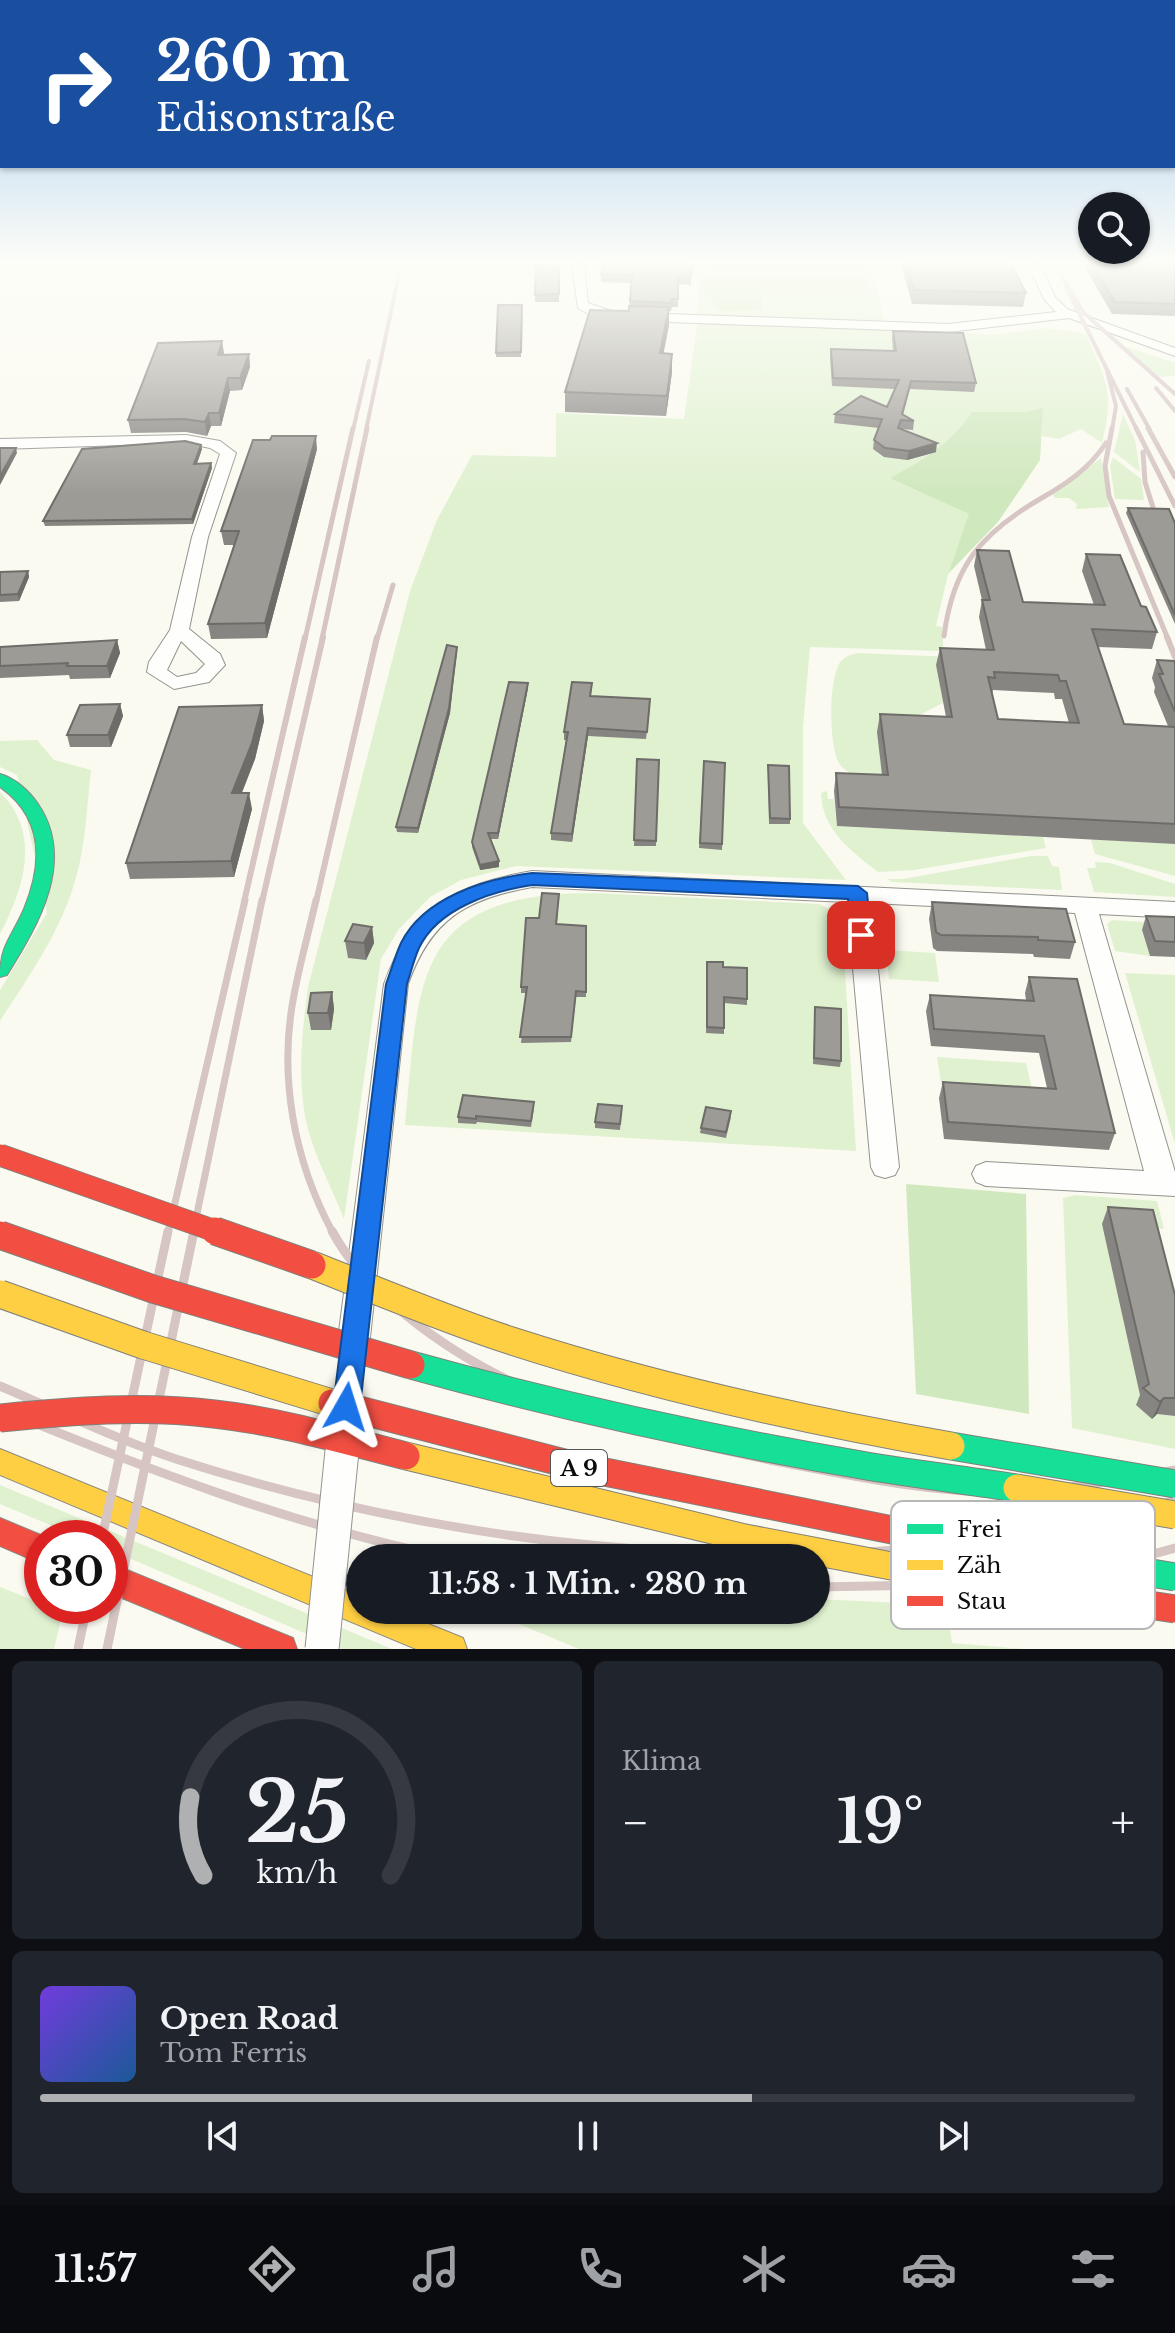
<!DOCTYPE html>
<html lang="de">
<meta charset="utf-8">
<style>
:root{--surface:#171b24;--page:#20242c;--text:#f1f3f6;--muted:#9ea1a6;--line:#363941;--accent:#afb0b1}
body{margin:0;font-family:"Libre Baskerville",serif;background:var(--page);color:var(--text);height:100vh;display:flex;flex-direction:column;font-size:30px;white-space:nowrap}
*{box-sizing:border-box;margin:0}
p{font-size:26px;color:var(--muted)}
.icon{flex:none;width:44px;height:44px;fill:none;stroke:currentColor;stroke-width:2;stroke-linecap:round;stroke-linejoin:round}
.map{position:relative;height:1649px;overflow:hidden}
.panel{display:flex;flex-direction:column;gap:12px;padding:12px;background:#0d0f14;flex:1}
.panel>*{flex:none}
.banner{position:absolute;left:0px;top:0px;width:1176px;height:168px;box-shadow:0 2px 6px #0004;background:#1a4fa0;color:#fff;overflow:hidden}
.controls{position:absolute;left:1078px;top:192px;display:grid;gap:16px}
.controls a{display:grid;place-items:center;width:72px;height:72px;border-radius:50%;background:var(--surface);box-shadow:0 2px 6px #0004;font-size:40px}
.speed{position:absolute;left:24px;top:1520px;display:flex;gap:16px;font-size:40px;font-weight:700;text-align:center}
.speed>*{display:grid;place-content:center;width:104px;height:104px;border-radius:50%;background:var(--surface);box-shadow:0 2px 6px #0004;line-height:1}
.speed .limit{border:12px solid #d22;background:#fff;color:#111}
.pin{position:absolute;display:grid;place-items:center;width:68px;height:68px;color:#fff;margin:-34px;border-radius:16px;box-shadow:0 4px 12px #0006}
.me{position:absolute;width:88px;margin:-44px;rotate:6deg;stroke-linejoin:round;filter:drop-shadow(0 0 6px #0008)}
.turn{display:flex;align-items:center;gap:28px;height:168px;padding:0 24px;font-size:36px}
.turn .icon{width:104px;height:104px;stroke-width:2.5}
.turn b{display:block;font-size:56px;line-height:68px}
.big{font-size:60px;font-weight:800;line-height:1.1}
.panel .tile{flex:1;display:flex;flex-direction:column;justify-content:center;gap:12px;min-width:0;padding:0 28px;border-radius:12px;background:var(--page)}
.panel .dial{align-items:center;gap:0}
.dial svg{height:208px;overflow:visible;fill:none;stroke:var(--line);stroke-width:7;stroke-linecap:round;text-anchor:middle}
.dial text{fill:var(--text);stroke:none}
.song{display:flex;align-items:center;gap:24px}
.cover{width:96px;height:96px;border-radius:12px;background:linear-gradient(135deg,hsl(260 70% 55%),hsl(210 70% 35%))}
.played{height:8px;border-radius:4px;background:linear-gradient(90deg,var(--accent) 65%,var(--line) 65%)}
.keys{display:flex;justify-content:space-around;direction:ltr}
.heat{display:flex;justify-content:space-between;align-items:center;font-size:44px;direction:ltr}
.panel .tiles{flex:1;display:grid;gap:12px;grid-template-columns:1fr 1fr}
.tile:last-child{grid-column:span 2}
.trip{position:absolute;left:346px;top:1544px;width:484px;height:80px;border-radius:40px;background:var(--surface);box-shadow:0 2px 6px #0004;font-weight:800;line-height:80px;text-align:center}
.menu{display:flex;height:128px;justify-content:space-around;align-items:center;background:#090b0e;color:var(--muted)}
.menu .icon{width:56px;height:56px}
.menu .current{color:var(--accent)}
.menu b{font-size:36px;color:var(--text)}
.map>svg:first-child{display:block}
.green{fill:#e0f1d0}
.forest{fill:#d0e8be}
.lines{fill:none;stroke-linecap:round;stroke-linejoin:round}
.street-casing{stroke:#93938f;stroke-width:2}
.fast-casing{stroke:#8a8a85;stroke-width:2}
.slow-casing{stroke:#8a8a85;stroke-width:2}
.jam-casing{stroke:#8a8a85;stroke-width:2}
.street{fill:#fefefd;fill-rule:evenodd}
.fast{fill:#16e098;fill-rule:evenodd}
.slow{fill:#ffcf43;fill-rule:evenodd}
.jam{fill:#f24e42;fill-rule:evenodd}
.rail-far4{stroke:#d6c5c3;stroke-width:4}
.rail-far3{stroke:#d6c5c3;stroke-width:5}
.rail-far2{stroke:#d6c5c3;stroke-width:6}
.rail-far1{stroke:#d6c5c3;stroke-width:7}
.rail{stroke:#d6c5c3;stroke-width:9}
.street-bridge-casing{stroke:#93938f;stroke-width:35;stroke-linecap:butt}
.fast-bridge-casing{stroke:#80807c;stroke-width:29;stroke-linecap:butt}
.slow-bridge-casing{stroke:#80807c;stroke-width:29;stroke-linecap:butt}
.jam-bridge-far1-casing{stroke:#80807c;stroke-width:23;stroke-linecap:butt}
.jam-bridge-casing{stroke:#80807c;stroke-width:29;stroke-linecap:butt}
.street-bridge{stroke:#fefefd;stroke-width:33}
.fast-bridge{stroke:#16e098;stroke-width:27}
.slow-bridge{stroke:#ffcf43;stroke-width:27}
.jam-bridge-far1{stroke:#f24e42;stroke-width:21}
.jam-bridge{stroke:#f24e42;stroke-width:27}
.wall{fill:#878581;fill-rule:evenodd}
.shaded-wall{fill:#6e6c69}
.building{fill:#9d9b96;stroke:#6e6c69;stroke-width:2;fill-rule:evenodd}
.route{fill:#1a73e8;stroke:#114b97;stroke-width:2}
.labels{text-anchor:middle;stroke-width:8;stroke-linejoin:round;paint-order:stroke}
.shield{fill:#fff;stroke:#555;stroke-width:2}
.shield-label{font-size:22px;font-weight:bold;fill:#0c0c0c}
.key{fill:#fff;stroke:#b6b6b6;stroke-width:2}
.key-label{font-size:22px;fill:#0c0c0c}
</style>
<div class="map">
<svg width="1175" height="1649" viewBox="0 0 1175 1649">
<rect width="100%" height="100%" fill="#fafaf0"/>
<path class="green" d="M697,264H871L885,325L992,335L1048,328L1086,334C1106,381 1115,391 1102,443L1081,429L1059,439L1042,436V407L1026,412H972C949,443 924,460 891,478L970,514L948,574L936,626L942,627L943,646L939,651L810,647L803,727V823L846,880L516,866L461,880L430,897L399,929L381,959L344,1219C332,1188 313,1154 306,1121C297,1076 302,1032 308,987L410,591L437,520L472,455L556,457V413L684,419L698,319Z
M1121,345L1175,363V376L1159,377Z
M1123,414L1135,440L1140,472L1114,452Z
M1113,457L1141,479L1144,500L1115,499L1110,466Z
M1101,458L1109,507L1076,509L1077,504L1069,498H1056L1052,495Z
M858,653L953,657L937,666L943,703L888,731L889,777C873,776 853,779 841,766C828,751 828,676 841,661C846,656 852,654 858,653Z
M37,740L54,760L91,770C87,804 86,841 77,874C63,928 30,975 0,1021V990L47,913L17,775L0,767V741Z
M827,791L828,799H834L837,826L1043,837L1046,848L914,870L878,872C851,851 822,830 821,793Z
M0,792C42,834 24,888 0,934Z
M1091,839L1175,844V876L1095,854Z
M1031,856H1048L1052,866L1059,867L1062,890L892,882L888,879H903Z
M1095,862L1110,863L1175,884V897L1094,892L1087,868H1096Z
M594,893L819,904L833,911L842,922L856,1151L405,1125C419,976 414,893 594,893Z
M1112,920L1175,924L1142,931L1150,956L1115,951L1107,924Z
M886,950L935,953L939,982L889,979Z
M1125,973L1175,975V1144Z
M937,1057L1026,1063L1033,1094L942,1089Z
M1075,1195L1157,1201L1164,1229L1102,1224L1157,1414L1175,1416V1449L1072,1428L1063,1198Z
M0,1485L392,1649H342L110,1550V1538H81L0,1504Z
M0,1587L63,1612L54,1649H0Z
M816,1599L946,1605L952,1643L1024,1649H579L485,1610H816Z"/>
<path class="forest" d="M711,264H866L869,291L761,286L763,310L720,311L701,289Z
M1043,407L1040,460L998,522L948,574L969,514L890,478C924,460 949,444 972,412H1026Z
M906,1184L1026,1194L1029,1414L916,1394Z"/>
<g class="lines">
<g class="street-casing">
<path id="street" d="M572,264H584L588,303L614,312L948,324L1056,312L1044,299L1028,264H1040L1055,297L1067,309L1175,348V356L1069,318L948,332L614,320L590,315L578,308Z
M186,435L220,441L236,453L208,537L189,629L220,654L225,665L209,682L174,689L147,672L149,662L170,630L192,537L220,454L210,448L186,443L0,449V439ZM181,641L205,664L196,673L177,677L167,670Z
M532,871L1175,902V918L1099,914L1175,1172V1196L986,1186L976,1182L972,1174L976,1166L986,1162L1144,1171L1075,913L871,903L899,1167L895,1175L885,1178L875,1175L871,1167L847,902L532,887C466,899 431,919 408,984L369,1347L364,1357L353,1361L342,1357L337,1347L384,984C412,907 454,885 532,871Z"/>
</g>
<g class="fast-casing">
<path id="fast" d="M0,774C15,778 29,791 38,804C76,860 39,924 7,975L0,977C0,944 12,937 24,909C43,863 44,818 0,787Z"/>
</g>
<g class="slow-casing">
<path id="slow" d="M0,1449L360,1596V1610H394L463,1638L467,1649H416L0,1475Z"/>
</g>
<g class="jam-casing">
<path id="jam" d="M0,1518L48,1538H42V1564L0,1546Z
M110,1563L293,1638L297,1649H245L110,1593Z"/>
</g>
<use href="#street" class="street"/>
<use href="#fast" class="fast"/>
<use href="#slow" class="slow"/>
<use href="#jam" class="jam"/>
<path class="rail-far4" d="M1054,264L1084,313L1175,394
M1066,287L1137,430
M1107,371L1116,406L1112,430
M1156,388L1175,411
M1127,389L1150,430
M353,430L369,361
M366,430L401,264"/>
<path class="rail-far3" d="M1112,428L1105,466L1109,496L1168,639
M1136,428L1175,506
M1148,428L1175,477
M1143,452L1145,482L1155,514
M944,636C953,567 980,534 1040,499C1066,484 1089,469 1106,443
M305,639L353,428
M322,639L367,428
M377,639L393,585"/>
<path class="rail-far2" d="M1167,637L1175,657
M244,902L305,637
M262,902L323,637
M316,902L377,637"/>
<path class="rail-far1" d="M316,900C309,931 300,963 294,995C278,1076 294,1161 333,1233
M168,1233L245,900
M193,1233L262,900"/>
<path class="rail" d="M332,1231C351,1266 377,1291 407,1316C515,1404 647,1435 780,1462C853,1476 927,1492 1001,1492C1060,1492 1118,1479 1175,1470
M0,1386C59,1411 117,1440 179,1460C485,1558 864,1593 1175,1500
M0,1409C148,1470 294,1526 451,1558
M102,1538L168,1231
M816,1587L983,1584L1084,1573L1175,1548
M78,1649L87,1606
M107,1649L194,1231"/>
<g class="street-bridge-casing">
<path id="street-bridge" d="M322,1649L343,1441"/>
</g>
<g class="fast-bridge-casing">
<path id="fast-bridge" d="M411,1365C559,1406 709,1439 861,1465C913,1474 965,1480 1017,1488
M951,1446L1175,1484
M902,1532L1175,1577"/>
</g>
<g class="slow-bridge-casing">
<path id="slow-bridge" d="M312,1265C378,1291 444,1319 512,1341C655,1387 803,1420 951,1446
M0,1294L143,1345L332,1403
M406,1456L745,1538L907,1569
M1017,1488L1175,1515"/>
</g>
<g class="jam-bridge-far1-casing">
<path id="jam-bridge-far1" d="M0,1155L221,1233"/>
</g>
<g class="jam-bridge-casing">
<path id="jam-bridge" d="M215,1231L312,1265
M0,1235L153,1289L411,1365
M332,1403L580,1467L902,1532
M0,1418C71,1411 143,1405 214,1414C279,1421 343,1440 406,1456
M907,1569L1175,1609"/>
</g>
<use href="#street-bridge" class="street-bridge"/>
<use href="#fast-bridge" class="fast-bridge"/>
<use href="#slow-bridge" class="slow-bridge"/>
<use href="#jam-bridge-far1" class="jam-bridge-far1"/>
<use href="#jam-bridge" class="jam-bridge"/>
</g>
<path class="wall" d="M692,264L691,285L678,284V307H672L671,311H669V325L663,353L672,354V372L666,416L565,412V392L629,311L631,283L601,282V274Z
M901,264H1011L1026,293L1023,307L912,304Z
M1083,264H1175V316L1112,314Z
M536,266H559V302H535Z
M498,305H522L521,357H496Z
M893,331L976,383L974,392L910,389L903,415L914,421L913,430L902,429L936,452L907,460L884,457L873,449L874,440L879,428L834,423L835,414L887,407L895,389L832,386L830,357L831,349L893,351L892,339Z
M222,341L223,355L249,354L250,367L242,390L230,391L221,426H211L207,436L186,432L131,433L128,420Z
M202,449L197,464L211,463L212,468L193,524L45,526L43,521Z
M317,449L267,638L211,639L208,624L234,545H224L221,531Z
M1128,508L1175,523V624L1126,513Z
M977,550L1023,602L1094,605L1082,571L1086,554L1141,606L1157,632L1152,649L1098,647L1124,724L1168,726L1154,692L1155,687L1152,678L1157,660L1175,661V844L837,826L834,791L836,773L882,775L877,732L880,714L946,717L936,665L940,648L986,650L979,617L982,600L974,566ZM993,690L1054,693L1055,699H1062L1069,723L998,719L992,694Z
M28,571L29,577L19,601L0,602V572Z
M117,640L120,653L110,678L70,679L69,675L0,678V647Z
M457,652L450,713L418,833L397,832L396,827Z
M592,683L591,696L650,707L646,739L588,736L572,842L551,840V833L566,740H564V732Z
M528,688L498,839H490L499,861V867L480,870L472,847V842Z
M120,704L123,716L111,747H70L67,735Z
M262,705L264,721L255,759L242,793L252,809L234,877L130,879L126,863Z
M637,759L659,760L656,846H634Z
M704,761L725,763L722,850L699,848Z
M768,765L790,819V824H769Z
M559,894L557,924L586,926V997H576L571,1042L521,1043L526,993H521V987L539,918Z
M932,902L1075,942L1070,959L1034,957L1033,954L937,951L933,948L929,919Z
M1146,916L1175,917V957L1150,956L1142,930Z
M372,927L374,943L366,960L348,958L345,941Z
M707,962L723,967L747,999V1005L724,1003V1034L706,1033Z
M1029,977L1115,1133L1109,1150L944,1139L939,1098L943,1082L1047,1088L1039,1053L931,1046L926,1011L930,995L1026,1000L1025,993Z
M332,992L334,1009L331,1030H311L308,1013Z
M815,1007L841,1061L840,1067L813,1064Z
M622,1106L620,1130L595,1128V1122Z
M534,1108L531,1127L477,1122L476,1124L458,1123V1117Z
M731,1117L726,1138L700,1133L701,1128Z
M1108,1207L1175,1295V1416L1157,1414L1152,1419L1136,1405L1140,1395L1102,1224Z"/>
<path class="shaded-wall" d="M669,307V325L660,372V353Z
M222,341L224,353L220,368L218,355Z
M249,354L250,367L242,390L240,378Z
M672,354V372L666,416L667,396Z
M228,378L230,391L221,426L219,413Z
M209,413L211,426L207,436L205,422Z
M316,436L317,449L267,638L265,623Z
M937,443L936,452L907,460L909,451Z
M201,445L202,449L195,468L194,464Z
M16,448L17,453L0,485V476Z
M211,463L212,468L193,524L192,519Z
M28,571L29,577L19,601L18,594Z
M117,640L120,653L110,678L107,666Z
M457,647L450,713L418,833V828Z
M528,683V688L498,839V833Z
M120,704L123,716L111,747L108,735Z
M262,705L264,721L255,759L235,809L232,793Z
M588,728V736L572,842V834Z
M249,793L252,809L234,877L231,861Z
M499,861V867L480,870V865Z
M372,927L374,943L366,960L364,943Z
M332,992L334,1009L331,1030L328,1013Z
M1164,1398L1157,1414L1152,1419L1160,1402Z"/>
<path class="building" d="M604,264H692L691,277L678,276V299H672V303L630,301L632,275L601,274Z
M906,264H1011L1026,293L914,290Z
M1092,264H1175V304L1115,302Z
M536,266H559V294L535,295Z
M498,305H522L521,352L496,353Z
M629,306L669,307L660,353L672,354L667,396L565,392L590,310L629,311Z
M893,331L963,333L976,383L911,381L902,414L914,421L901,420L898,428L937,443L909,451L885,448L874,440L882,419L835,414L861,396L887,407L899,380L833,378L831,349L896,351Z
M222,341L218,355L249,354L240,378H228L219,413H209L205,422L184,419L128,420L158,343Z
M272,436H316L265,623L208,624L239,531H221L253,440H270Z
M185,441L201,445L194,464L211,463L192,519L43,521L82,449Z
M0,448H16L0,476Z
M1128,508L1169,509L1175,523V615Z
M977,550L1009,551L1023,602L1105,605L1086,554L1120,555L1141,606L1146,607L1157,632L1092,629L1124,724L1175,727V824L839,807L836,773L888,775L880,714L952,717L940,648L994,650L982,600H990ZM994,672L1058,675L1060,681H1066L1079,723L998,719L988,677L995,678Z
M28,571L18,594L0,595V572Z
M117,640L107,666H67L68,663L0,666V647Z
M447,645L457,647L449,708L418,828L396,827Z
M1157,660L1175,661V712L1159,674H1163Z
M509,682L528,683L498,833H488L499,861L480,865L472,842Z
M572,682L592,683L590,696L650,699L647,732L588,728L572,834L551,833L568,732H564Z
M120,704L108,735H67L80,705Z
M262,705L252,743L232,793H249L231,861L126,863L179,707Z
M637,759L659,760L656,841L634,840Z
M704,761L725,763L722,844L700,843Z
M768,765L789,766L790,819L770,818Z
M542,893L559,894L556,924L586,926V992L576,991L571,1037H520L527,987H521L526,918H539Z
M932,902L1066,909L1075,942L1038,940V937L941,935L936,932Z
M1146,916L1175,917V942L1155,941Z
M353,924L372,927L364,943L345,941Z
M707,962H723V967L747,968V999L724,997V1028L707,1027Z
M1029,977L1077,979L1115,1133L948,1122L943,1082L1056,1089L1044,1036L934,1029L930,995L1034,1001Z
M332,992L328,1013H308L311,993Z
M815,1007L841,1009V1061L814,1058Z
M463,1095L534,1102L531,1121L476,1116V1119L458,1117Z
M598,1104L622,1106L620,1124L595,1122Z
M706,1107L731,1111L726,1132L701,1128Z
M1108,1207L1153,1210L1175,1295V1398H1164L1160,1402L1143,1388L1149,1384Z"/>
<linearGradient id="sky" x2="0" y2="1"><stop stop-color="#9ac6ed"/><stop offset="0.53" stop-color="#fdfdf8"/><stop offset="1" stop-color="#fdfdf8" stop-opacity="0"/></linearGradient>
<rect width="1175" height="495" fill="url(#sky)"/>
<path class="route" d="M532,873L858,886L867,893L871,935L868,939H854L848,899L532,885C493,891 438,908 419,948C414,959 411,972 407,984L360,1407L356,1416L346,1420L337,1416L333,1407L386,984C391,971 395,956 401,943C424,897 485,879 532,873Z"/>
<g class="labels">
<rect class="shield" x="551" y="1450" width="56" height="36" rx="6"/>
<g class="shield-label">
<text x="579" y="1476">A 9</text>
</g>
</g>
<rect x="891" y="1501" width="264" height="128" rx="12" class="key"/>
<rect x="907" y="1524" width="36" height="10" fill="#16e098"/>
<rect x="907" y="1560" width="36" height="10" fill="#ffcf43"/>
<rect x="907" y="1596" width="36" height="10" fill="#f24e42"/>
<g class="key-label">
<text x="957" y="1537">Frei</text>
<text x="957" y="1573">Zäh</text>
<text x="957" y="1609">Stau</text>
</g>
</svg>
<div class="controls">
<a><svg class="icon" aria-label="search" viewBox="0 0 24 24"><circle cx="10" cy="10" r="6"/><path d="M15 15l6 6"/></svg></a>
</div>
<div class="speed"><div class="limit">30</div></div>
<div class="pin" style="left:861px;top:935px;background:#d93025"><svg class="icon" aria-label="arrive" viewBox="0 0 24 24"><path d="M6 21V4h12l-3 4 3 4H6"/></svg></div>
<svg class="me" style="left:346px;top:1407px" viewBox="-20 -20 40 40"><path d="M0-17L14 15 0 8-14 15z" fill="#1a73e8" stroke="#fff" stroke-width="4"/></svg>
<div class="trip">11:58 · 1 Min. · 280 m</div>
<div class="banner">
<div class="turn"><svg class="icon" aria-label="right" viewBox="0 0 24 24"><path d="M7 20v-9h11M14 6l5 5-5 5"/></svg><div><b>260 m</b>Edisonstraße</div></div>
</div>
</div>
<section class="panel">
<div class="tiles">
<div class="tile dial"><svg viewBox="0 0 100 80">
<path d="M14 69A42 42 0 1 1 86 69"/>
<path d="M14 69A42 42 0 0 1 9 39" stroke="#afb0b1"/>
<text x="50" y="56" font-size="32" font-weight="700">25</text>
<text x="50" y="72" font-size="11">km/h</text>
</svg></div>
<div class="tile"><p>Klima</p>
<div class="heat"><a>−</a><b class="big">19°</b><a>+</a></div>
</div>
<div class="tile">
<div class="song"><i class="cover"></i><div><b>Open Road</b><p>Tom Ferris</p></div></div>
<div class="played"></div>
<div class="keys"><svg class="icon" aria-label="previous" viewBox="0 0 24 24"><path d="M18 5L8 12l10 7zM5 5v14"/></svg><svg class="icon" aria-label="pause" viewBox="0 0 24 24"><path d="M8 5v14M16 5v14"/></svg><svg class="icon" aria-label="next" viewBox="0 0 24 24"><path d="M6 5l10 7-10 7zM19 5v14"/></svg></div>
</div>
</div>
</section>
<nav class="menu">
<b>11:57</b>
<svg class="icon current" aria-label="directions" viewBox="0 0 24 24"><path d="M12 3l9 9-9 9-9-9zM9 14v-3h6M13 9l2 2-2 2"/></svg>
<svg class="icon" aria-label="music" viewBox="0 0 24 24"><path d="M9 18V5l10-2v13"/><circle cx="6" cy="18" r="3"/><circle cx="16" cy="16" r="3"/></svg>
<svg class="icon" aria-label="phone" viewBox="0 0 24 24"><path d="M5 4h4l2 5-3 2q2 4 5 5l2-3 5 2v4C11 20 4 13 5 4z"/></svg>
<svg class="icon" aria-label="climate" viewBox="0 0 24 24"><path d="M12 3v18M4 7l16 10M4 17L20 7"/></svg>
<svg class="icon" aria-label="car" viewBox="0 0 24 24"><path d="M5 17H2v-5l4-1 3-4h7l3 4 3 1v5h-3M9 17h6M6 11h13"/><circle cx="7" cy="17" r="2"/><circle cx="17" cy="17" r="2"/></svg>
<svg class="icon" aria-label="filters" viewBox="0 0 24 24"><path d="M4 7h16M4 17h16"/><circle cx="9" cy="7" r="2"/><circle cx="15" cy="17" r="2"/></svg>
</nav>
